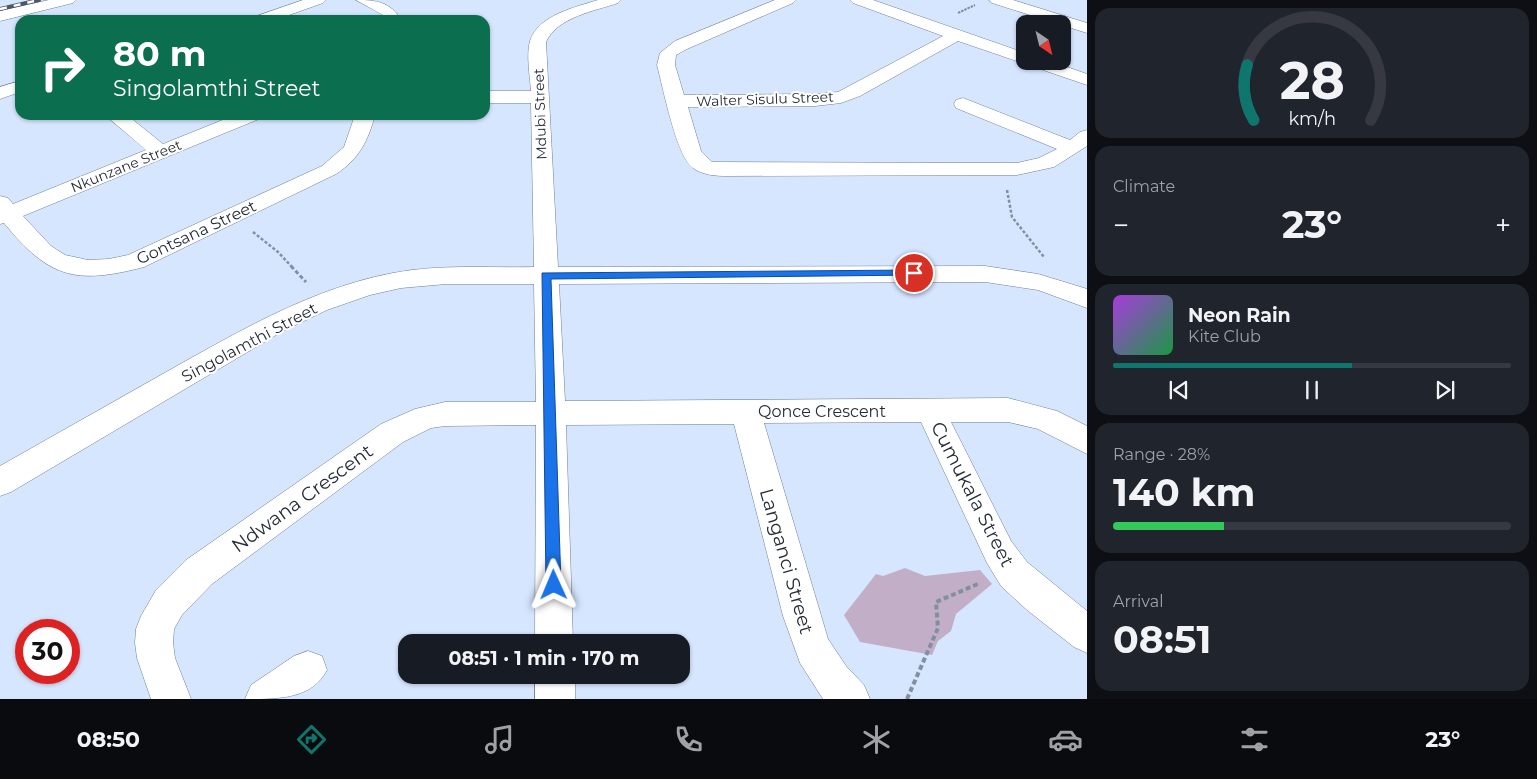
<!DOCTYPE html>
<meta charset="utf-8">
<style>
:root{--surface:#171b24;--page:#20242c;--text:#f1f3f6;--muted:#9ea1a6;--line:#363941;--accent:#0f766e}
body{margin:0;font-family:Montserrat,sans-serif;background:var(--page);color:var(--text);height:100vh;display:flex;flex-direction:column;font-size:19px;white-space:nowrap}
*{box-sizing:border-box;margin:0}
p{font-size:16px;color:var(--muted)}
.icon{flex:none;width:28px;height:28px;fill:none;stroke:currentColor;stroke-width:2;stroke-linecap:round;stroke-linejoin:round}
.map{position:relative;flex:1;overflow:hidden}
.drawer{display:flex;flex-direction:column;gap:8px;padding:8px;background:#0d0f14;width:450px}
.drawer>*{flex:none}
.top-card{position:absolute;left:15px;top:15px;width:475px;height:105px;border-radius:15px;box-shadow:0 1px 4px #0004;background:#0b6e4f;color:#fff;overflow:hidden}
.needle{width:32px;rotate:145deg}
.controls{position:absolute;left:1016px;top:15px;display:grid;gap:10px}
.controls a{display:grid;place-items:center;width:55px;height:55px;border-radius:10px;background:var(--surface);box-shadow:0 1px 4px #0004;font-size:25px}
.speed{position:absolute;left:15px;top:619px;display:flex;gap:10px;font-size:25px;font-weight:700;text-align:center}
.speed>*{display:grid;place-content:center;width:65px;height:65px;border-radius:50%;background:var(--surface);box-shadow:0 1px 4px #0004;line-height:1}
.speed .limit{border:8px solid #d22;background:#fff;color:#111}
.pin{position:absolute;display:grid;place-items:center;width:42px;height:42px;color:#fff;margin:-21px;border:2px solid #fff;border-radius:50%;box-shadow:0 1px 5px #0007}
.me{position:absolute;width:55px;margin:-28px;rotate:359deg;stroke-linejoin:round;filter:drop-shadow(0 0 4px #0008)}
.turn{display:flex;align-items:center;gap:18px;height:105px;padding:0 15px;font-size:22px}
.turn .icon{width:65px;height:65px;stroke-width:2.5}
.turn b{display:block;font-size:35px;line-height:42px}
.big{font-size:38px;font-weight:700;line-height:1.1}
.drawer .card{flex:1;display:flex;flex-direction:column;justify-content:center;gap:8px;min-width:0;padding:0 18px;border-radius:15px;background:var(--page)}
.drawer .dial{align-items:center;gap:0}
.dial svg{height:130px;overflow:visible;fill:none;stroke:var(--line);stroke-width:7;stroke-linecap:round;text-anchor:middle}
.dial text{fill:var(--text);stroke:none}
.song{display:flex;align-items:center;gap:15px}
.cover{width:60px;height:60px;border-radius:8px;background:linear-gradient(135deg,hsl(280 70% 55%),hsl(140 70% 35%))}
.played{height:5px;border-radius:2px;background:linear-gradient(90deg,var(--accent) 60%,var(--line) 60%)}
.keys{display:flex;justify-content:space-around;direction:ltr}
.heat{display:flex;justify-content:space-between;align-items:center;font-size:28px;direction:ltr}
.charge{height:8px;border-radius:4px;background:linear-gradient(90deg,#34c759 28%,var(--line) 0)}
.trip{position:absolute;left:398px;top:634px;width:292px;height:50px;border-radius:15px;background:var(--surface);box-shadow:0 1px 4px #0004;font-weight:700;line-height:50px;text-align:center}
.menu{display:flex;height:80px;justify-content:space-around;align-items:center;background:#090b0e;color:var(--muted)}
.menu .icon{width:35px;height:35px}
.menu .on{color:var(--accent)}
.menu b{font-size:22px;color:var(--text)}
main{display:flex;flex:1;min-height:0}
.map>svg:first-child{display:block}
.green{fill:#c2afc7}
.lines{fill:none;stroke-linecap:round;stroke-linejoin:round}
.minor-casing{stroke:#6d7e9a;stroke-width:1}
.path-far3{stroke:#838fa1;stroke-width:2;stroke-dasharray:2.5 1;stroke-linecap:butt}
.path-far2{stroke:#838fa1;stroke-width:2.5;stroke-dasharray:3 2;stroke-linecap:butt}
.path-far1{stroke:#838fa1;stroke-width:3;stroke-dasharray:4 2.5;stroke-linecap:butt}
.path{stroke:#838fa1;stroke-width:4;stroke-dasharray:5 3;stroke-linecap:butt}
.minor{fill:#fff;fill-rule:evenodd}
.rail-casing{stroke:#4e5765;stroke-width:4}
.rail{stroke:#fff;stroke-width:2.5;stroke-dasharray:7;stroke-linecap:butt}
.route{fill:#1a73e8;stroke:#114b97}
.labels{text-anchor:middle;stroke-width:4;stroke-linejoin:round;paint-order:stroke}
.far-street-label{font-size:14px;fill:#252c37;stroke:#fff}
.street-label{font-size:16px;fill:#252c37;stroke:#fff}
.near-street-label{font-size:19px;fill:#252c37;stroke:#fff}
</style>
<main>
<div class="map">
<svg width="1087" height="699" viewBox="0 0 1087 699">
<rect width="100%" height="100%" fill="#d6e6ff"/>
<path class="green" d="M905,568L925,576L980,570L992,584L956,614L951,631L938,641L932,655L860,642L844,615L876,574L883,576Z"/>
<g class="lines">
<g class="minor-casing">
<path id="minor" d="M49,0H76L73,3L0,21V11Z
M303,0H326L323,3L275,20H252L254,17Z
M356,0C376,0 391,2 401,20H385L383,15Z
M598,0H621L618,3C595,11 557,17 546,42L558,267L985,266L1038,274L1084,288L1087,289V308L1038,290L985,282L559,284L565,401L1008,398L1057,411L1087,426V454L1038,429L1008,422H951L1011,541L1027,562L1087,611V653L1074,647L1027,610L1001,586L987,563L921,422L764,423L828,639L846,666L864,685L870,699H823L800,663L783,616L734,424L566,425L573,642H535L536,425L445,426L431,428L403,442L212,584L182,615L174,629L173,643L175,658L191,699H151L137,658L135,643L136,629L141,616L156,590L186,560L381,424L415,409L445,402H536L534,284H446L401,288L370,295L327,310L283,331L11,492L0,496V466C58,433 117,400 175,367C245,328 314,288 393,273C439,264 487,268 534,267L531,103H485V91H531C530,76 526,55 530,41C538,15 576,7 598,0Z
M775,0H796L793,3L687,49L676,55L675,65L684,95L815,94L838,92L943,36L853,3L850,0H873L1025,53V61H1050L1087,74V85L958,41L860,96L841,103L815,106L688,107L701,151L712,162L1017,163L1039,158L1057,149L956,108L954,104L956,100L963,98L1070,140L1080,132L1087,130V146L1054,167L1017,175L727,176C716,176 702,175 693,168C676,156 663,87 657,65L660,53L675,41Z
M989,0H1013L1087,23V33L992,3Z
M20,81V92L0,99V87Z
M105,115H127L163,144L235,115H262L259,119L23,216L51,246L65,255L88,260L109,259L128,255L322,166L344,147L355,115H375C368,141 359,159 336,174L144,267C75,285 49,278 4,223L0,224V196L8,198L13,204L146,150Z
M308,651L322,656L327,670C312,699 279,699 245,699L251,685L294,656Z
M535,675H575V699H535Z"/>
</g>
<path class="path-far3" d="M958,13L975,5"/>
<path class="path-far2" d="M1007,190L1012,217L1044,257
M253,232L278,252L292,267"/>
<path class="path-far1" d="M291,266L306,282"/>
<path class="path" d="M907,699L938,628L936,602L980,583"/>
<use href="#minor" class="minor"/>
<g class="rail-casing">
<path id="rail" d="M0,9L39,0"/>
</g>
<use href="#rail" class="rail"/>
</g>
<path class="route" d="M914,270L918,271V275L551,279L561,585L559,590L554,592L548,590L546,585L542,273Z"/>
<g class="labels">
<g class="far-street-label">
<text transform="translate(765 99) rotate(-2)" y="5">Walter Sisulu Street</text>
<text transform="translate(540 114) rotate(-92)" y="5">Mdubi Street</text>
<text transform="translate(126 166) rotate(-22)" y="5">Nkunzane Street</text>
</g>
<g class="street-label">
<text transform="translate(196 232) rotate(-25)" y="6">Gontsana Street</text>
<text transform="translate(249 342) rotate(-28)" y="6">Singolamthi Street</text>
<text x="822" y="417">Qonce Crescent</text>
</g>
<g class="near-street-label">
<text transform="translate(973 494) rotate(63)" y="7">Cumukala Street</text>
<text transform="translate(302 498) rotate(-36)" y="7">Ndwana Crescent</text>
<text transform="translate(787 561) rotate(74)" y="7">Langanci Street</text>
</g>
</g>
</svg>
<div class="controls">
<a><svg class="needle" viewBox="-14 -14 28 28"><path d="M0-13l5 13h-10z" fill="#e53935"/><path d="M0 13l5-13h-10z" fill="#9ea1a6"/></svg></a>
</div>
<div class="speed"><div class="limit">30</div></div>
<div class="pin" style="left:914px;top:273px;background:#d93025"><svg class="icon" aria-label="arrive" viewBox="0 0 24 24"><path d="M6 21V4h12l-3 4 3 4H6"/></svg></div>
<svg class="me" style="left:554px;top:585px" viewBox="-20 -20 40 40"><path d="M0-17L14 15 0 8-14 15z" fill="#1a73e8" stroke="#fff" stroke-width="4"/></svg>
<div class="trip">08:51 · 1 min · 170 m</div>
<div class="top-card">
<div class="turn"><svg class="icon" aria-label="right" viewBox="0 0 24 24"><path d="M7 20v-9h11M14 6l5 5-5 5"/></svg><div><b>80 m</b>Singolamthi Street</div></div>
</div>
</div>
<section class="drawer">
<div class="card dial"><svg viewBox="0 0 100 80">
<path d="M14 69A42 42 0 1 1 86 69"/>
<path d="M14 69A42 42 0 0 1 10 35" stroke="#0f766e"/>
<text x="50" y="56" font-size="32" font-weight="700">28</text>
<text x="50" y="72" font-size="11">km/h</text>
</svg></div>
<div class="card"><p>Climate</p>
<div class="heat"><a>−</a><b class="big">23°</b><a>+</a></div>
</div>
<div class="card">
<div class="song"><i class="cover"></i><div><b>Neon Rain</b><p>Kite Club</p></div></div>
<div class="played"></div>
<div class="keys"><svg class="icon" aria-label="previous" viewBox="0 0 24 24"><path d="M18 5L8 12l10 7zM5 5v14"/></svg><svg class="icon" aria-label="pause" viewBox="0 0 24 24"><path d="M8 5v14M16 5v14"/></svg><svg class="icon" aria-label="next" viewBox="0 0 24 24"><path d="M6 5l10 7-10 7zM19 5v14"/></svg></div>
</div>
<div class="card"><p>Range · 28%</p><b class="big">140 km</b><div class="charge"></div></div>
<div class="card"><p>Arrival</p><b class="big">08:51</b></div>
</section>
</main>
<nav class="menu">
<b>08:50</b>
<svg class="icon on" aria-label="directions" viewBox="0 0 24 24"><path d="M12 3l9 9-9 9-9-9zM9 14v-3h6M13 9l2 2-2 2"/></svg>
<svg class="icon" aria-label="music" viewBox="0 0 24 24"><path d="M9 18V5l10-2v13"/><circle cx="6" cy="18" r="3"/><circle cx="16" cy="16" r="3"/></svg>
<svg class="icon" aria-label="phone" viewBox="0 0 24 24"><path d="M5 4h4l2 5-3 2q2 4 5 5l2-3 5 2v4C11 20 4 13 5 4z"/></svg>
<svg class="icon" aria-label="climate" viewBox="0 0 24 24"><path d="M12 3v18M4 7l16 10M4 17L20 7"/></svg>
<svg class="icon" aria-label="car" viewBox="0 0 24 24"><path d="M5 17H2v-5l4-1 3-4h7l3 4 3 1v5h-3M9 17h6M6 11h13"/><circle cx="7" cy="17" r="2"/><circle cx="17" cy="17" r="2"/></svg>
<svg class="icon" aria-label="filters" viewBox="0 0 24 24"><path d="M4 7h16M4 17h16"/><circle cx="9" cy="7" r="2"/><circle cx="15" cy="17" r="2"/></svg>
<b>23°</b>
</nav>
